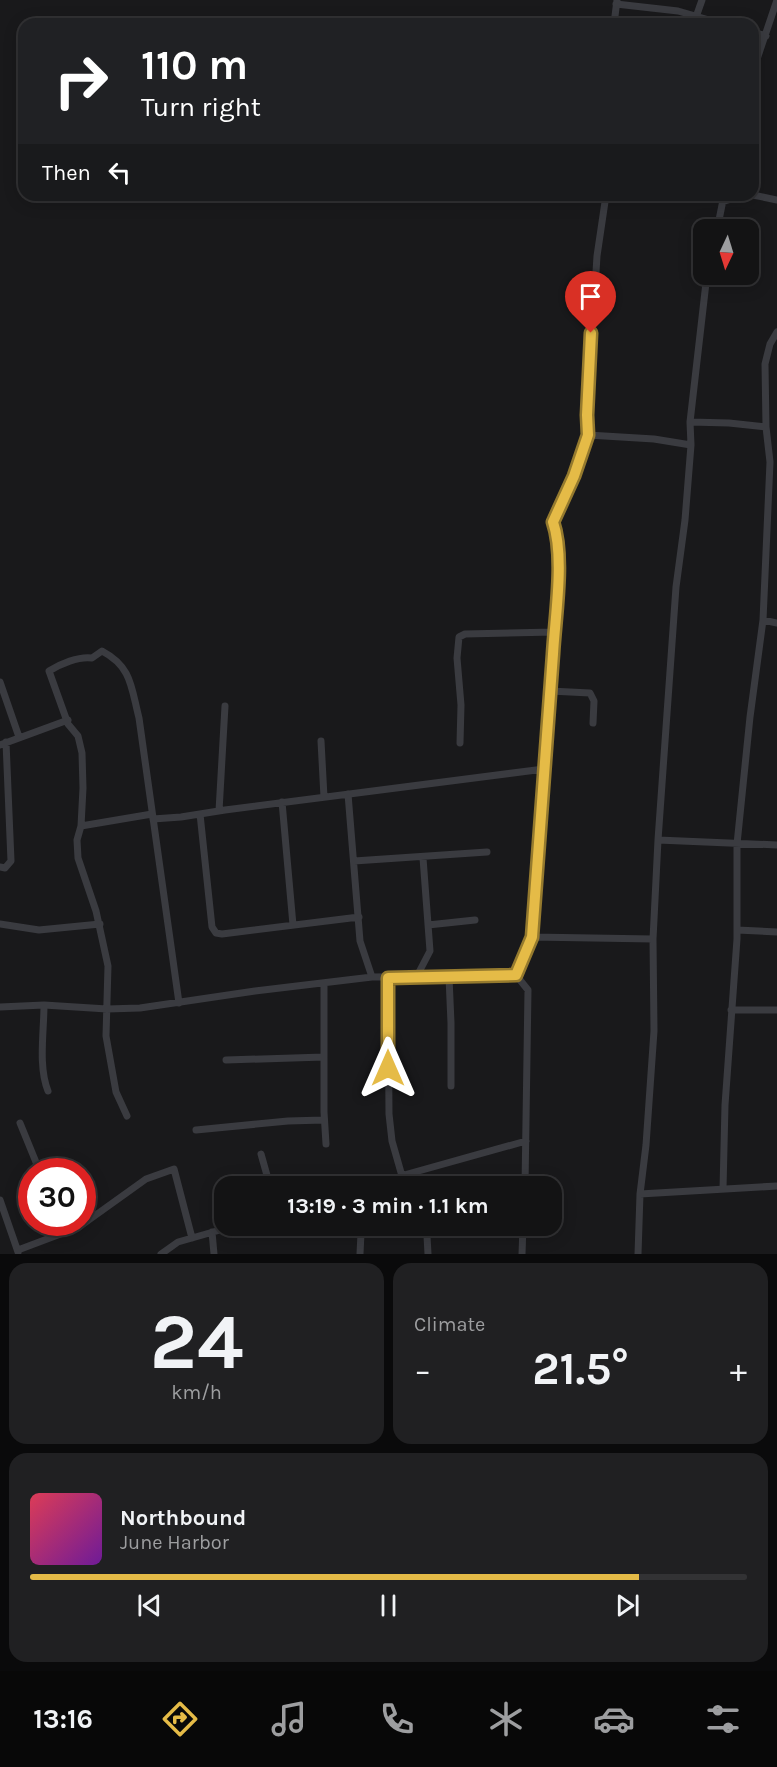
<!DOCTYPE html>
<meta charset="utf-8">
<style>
:root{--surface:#131314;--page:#202022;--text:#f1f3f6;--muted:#9d9ea0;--line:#323234;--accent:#e5bb47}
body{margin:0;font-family:Karla,sans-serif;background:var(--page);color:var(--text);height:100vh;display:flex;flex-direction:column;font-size:22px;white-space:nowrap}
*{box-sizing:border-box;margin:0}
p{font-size:20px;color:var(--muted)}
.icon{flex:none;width:33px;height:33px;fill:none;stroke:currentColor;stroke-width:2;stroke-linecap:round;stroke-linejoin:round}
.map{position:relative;height:1254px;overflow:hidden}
.details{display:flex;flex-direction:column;gap:9px;padding:9px;background:#0a0a0b;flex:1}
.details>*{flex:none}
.banner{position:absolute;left:18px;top:18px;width:741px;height:183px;border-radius:18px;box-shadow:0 3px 15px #0003,0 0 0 2px var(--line);background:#202124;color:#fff;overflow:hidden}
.needle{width:39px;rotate:184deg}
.tools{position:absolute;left:693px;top:219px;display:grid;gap:12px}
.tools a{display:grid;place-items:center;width:66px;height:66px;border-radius:12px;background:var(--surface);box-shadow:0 3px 15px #0003,0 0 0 2px var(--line);font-size:30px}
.speed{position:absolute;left:18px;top:1158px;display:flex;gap:12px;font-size:30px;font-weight:700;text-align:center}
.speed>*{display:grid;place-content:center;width:78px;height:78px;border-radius:50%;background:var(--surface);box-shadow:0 3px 15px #0003,0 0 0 2px var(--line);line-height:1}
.speed .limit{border:9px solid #d22;background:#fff;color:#111}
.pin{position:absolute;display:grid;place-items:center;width:51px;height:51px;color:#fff;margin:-62px -26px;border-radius:50% 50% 50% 0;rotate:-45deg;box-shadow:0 0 6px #0007}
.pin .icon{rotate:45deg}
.me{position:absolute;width:66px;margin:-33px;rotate:0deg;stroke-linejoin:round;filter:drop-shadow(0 0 4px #0008)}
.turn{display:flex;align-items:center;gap:21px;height:126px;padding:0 24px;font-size:27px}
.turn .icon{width:78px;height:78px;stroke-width:2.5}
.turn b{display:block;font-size:42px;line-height:51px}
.then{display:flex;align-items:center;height:57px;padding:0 24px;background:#0003;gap:12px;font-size:22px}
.big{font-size:45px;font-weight:700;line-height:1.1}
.details .card{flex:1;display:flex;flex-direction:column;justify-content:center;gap:9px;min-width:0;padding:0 21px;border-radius:18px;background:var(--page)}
.details .dial{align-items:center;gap:0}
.dial b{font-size:78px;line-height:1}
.song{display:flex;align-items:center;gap:18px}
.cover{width:72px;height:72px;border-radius:9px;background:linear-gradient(135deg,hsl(350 70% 55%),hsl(280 70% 35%))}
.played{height:6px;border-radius:3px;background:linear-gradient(90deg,var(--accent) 85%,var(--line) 85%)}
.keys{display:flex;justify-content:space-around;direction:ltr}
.heat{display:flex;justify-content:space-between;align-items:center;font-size:33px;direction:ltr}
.details .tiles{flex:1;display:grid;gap:9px;grid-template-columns:1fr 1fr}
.card:last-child{grid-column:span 2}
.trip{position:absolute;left:214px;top:1176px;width:348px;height:60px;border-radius:18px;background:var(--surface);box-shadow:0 3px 15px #0003,0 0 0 2px var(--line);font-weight:700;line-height:60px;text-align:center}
.tabs{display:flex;height:96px;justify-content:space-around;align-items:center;background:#080808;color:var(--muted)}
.tabs .icon{width:42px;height:42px}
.tabs .on{color:var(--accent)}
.tabs b{font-size:27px;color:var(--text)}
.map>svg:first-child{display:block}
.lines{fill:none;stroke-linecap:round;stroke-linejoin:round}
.minor{stroke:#3a3b40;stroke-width:7}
.route-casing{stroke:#957a2e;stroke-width:15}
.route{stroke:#e5bb47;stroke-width:10}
</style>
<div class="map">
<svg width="777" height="1254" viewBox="0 0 777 1254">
<rect width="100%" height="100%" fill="#19191b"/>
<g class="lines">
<path class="minor" d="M616,4L678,11L723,24
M696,17L702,0
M614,24L617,0
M753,32L766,36
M753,71L777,0
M753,195L777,200
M722,202L743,195
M717,230L724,195
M690,422L729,423L766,427
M588,435L654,439L691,445
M763,620L777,623
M0,682L19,737
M550,691L590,693L594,701L593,723
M321,741L324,797
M460,743L461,705L457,658L459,637L465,634L554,632
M0,745L68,720
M348,794L360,941L372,977
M282,802L293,925
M219,811L225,706
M200,814L212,927L216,933L222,934L359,917
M153,819L181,817L225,810L544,769
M81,826L152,814
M658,840L777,845
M354,861L487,852
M0,867L5,868L11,861L6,742
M0,924L39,930L100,924
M428,925L475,920
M737,930L777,932
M532,937L653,939
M417,976L430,951L423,858
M449,977L451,1023V1086
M388,978L389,1114L392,1141L402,1176
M324,984V1112L326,1144
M44,1005C44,1032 38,1066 48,1091
M0,1007L44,1005L107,1009L140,1008L255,991L372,977L516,975
M731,1010H777
M226,1060L324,1057
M127,1116L116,1092L106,1036L108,966L96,911L78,858L77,840L81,826L83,788L82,753L78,736L68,724L49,671C60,664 79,656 92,658L102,651C132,667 131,687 139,718L179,1003
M20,1123L40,1172
M196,1130L288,1121L324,1120
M261,1154L270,1186
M365,1186L526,1141
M525,1186L528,990L516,975L532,937L536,883L557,591V533L553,522L574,476L588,435L587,415L597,256L606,195
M723,1189L725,1105L737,939V844L750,717L763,620L770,462L766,427L765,364L770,344L777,332
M640,1194L777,1186
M0,1200L18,1252
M212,1232L214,1254
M427,1236L428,1254
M18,1250L79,1227L146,1179L174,1169L192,1238
M161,1254L178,1242L234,1226
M360,1254L361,1233L372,1226
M522,1254L523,1226
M638,1254L640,1194L646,1145L654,1031L653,939L658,840L676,587L685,520L691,445L690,422L707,274"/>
</g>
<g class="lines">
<g class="route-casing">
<path id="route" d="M388,1068V978L516,975L532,937C539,842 546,748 553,654C555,617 565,557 553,522L574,476L588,435L587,415L591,333"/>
</g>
<use href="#route" class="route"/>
</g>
</svg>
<div class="tools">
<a><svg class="needle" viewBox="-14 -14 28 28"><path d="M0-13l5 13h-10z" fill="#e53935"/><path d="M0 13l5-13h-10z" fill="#9d9ea0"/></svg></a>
</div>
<div class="speed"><div class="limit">30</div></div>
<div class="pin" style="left:591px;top:333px;background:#d93025"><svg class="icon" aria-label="arrive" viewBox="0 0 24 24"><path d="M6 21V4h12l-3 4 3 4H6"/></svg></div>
<svg class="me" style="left:388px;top:1068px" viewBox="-20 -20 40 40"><path d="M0-17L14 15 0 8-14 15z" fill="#e5bb47" stroke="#fff" stroke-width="4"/></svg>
<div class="trip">13:19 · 3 min · 1.1 km</div>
<div class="banner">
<div class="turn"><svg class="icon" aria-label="right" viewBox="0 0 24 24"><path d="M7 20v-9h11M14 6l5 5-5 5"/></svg><div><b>110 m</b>Turn right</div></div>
<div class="then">Then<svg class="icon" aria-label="left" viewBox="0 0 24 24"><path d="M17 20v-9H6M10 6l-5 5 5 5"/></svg></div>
</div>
</div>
<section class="details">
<div class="tiles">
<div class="card dial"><b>24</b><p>km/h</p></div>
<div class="card"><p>Climate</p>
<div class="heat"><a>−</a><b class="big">21.5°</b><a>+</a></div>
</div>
<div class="card">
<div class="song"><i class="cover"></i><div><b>Northbound</b><p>June Harbor</p></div></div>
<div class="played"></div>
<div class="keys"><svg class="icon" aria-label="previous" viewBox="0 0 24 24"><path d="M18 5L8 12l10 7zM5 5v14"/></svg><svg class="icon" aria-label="pause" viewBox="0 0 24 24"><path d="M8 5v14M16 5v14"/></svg><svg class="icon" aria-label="next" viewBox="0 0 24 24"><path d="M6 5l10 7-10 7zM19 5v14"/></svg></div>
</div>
</div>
</section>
<nav class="tabs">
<b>13:16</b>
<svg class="icon on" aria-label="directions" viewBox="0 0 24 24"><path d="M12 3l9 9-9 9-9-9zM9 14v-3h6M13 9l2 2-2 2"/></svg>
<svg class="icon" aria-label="music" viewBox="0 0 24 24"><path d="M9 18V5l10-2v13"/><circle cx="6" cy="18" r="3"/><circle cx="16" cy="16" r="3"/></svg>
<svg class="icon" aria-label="phone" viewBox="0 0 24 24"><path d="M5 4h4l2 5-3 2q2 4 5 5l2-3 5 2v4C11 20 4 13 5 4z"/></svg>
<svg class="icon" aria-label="climate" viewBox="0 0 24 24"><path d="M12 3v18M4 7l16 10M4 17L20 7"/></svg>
<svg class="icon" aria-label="car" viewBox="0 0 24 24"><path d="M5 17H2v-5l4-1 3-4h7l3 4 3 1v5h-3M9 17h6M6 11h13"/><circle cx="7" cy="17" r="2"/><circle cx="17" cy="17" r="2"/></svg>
<svg class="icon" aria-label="filters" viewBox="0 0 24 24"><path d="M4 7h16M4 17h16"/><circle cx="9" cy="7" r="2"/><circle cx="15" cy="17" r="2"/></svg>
</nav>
